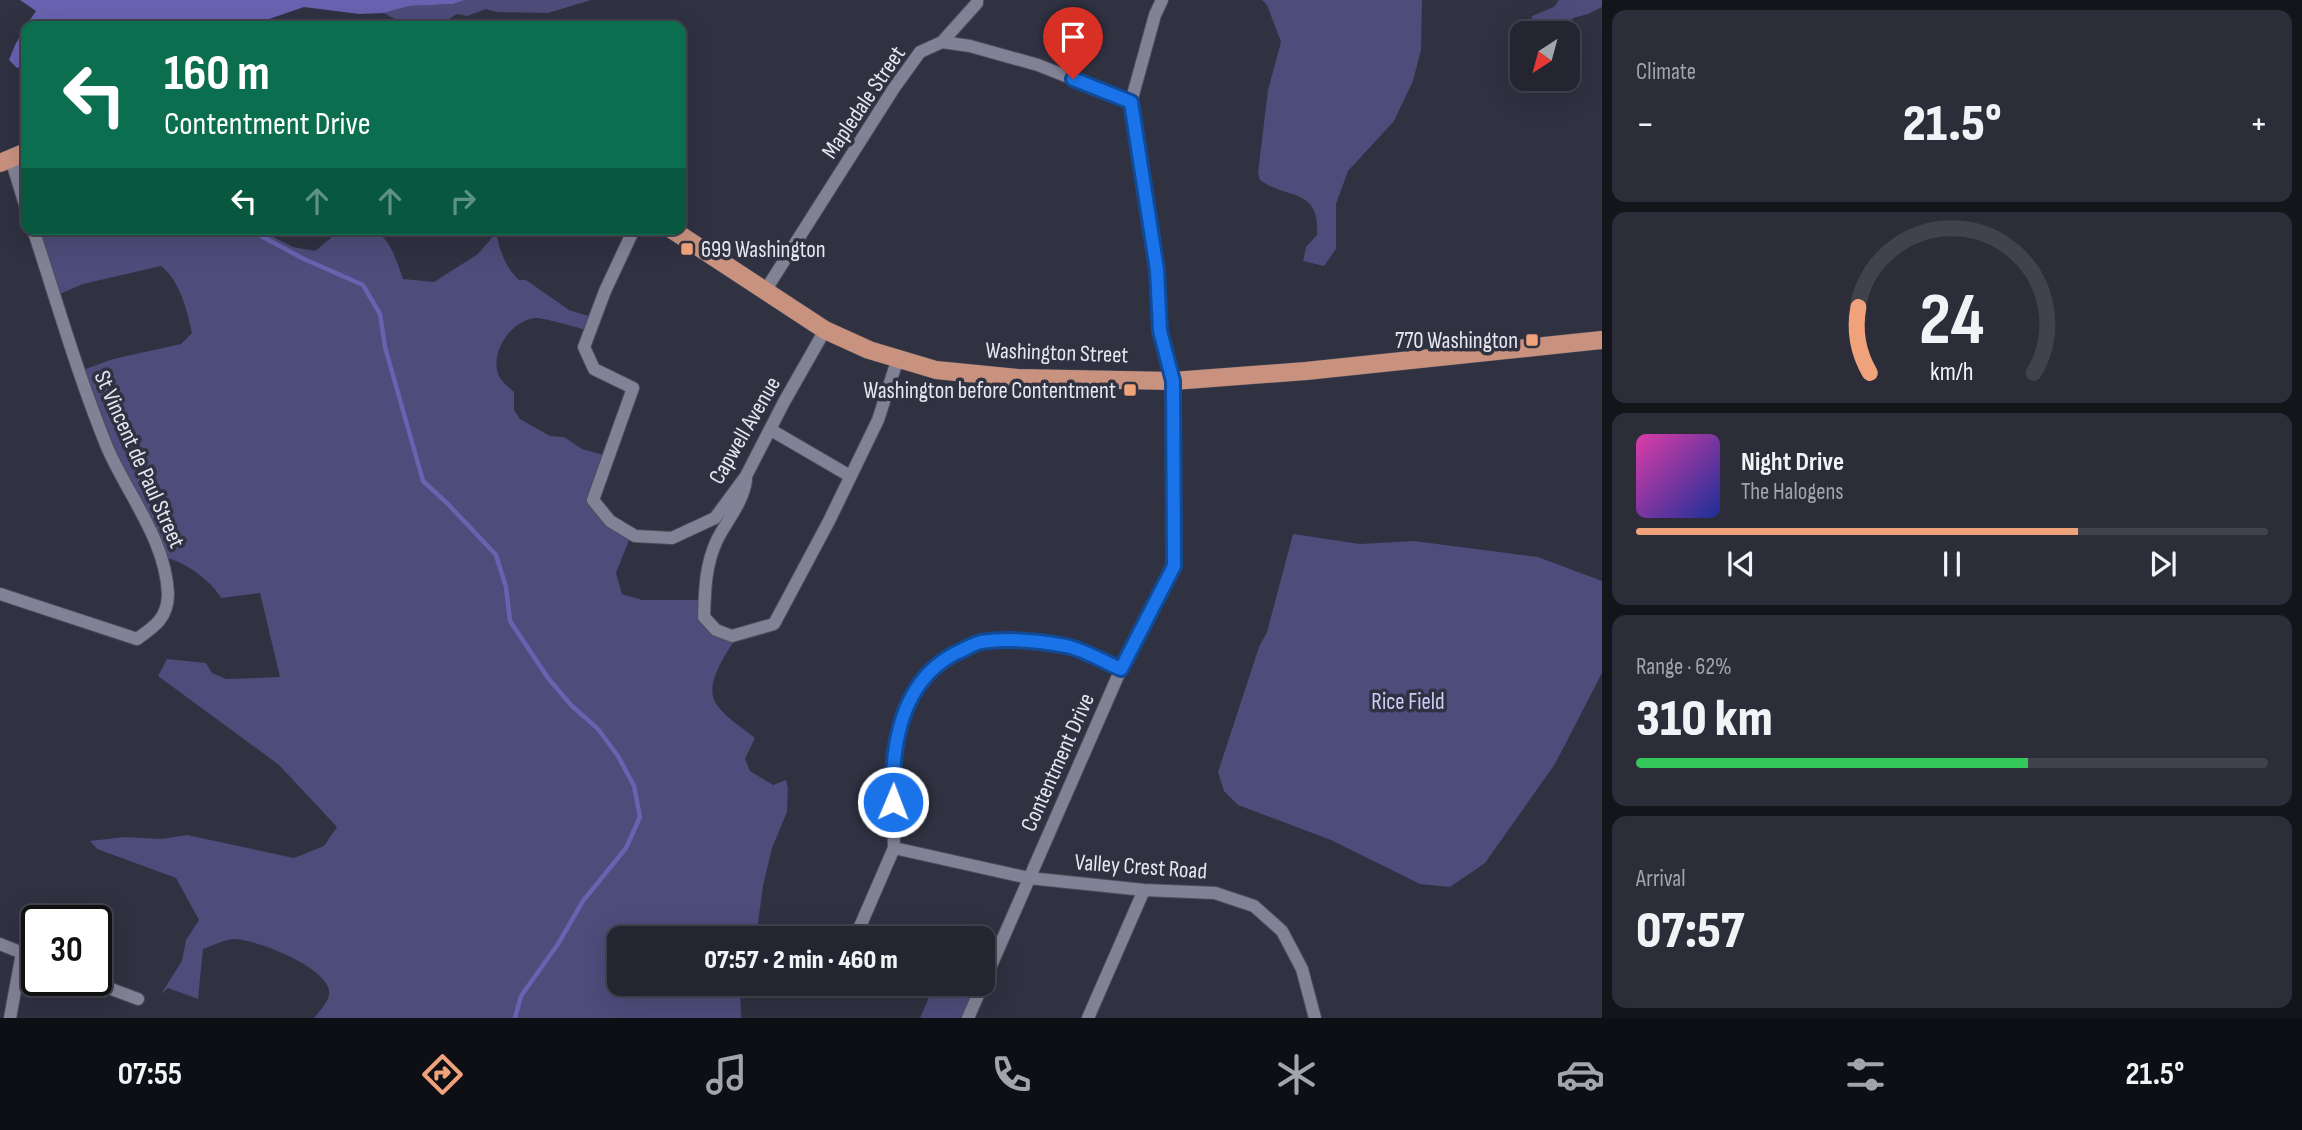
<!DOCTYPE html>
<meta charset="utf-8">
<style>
:root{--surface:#242531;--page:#2c2d39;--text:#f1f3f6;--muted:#a3a5ab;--line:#41424d;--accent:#f0a27a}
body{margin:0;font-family:"Sofia Sans Condensed",sans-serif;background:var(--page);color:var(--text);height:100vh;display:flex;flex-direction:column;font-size:26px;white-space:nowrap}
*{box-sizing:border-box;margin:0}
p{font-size:23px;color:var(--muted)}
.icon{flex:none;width:38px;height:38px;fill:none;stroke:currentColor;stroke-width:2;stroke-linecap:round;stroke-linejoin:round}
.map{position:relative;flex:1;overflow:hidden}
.panel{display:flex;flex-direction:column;gap:10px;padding:10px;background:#14141b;width:700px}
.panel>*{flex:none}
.top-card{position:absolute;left:21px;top:21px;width:665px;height:214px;border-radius:14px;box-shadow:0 7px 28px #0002,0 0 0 2px var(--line);background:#0b6e4f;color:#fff;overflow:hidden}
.needle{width:46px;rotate:216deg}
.buttons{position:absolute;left:1510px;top:21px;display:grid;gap:14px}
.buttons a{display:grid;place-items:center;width:70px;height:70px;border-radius:14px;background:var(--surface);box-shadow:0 7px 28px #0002,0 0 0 2px var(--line);font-size:35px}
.speed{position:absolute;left:21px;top:905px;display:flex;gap:14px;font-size:35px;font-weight:700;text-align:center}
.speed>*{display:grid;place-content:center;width:91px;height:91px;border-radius:50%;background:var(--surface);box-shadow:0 7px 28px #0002,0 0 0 2px var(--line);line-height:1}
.speed .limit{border:4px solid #111;border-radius:10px;background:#fff;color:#111}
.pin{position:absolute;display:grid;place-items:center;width:60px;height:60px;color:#fff;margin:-72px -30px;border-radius:50% 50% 50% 0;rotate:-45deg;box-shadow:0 0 7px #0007}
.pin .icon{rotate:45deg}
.me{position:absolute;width:77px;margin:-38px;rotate:1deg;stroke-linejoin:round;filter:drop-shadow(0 0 5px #0008)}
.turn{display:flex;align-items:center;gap:24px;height:147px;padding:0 28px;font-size:32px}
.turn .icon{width:91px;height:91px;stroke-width:2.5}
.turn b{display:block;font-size:49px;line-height:60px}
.lanes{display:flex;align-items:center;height:66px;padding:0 28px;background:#0003;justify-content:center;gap:35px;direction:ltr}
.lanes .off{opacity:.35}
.big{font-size:52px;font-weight:800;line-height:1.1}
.panel .tile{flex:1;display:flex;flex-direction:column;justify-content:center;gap:10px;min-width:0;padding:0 24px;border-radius:14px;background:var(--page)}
.panel .dial{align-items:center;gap:0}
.dial svg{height:182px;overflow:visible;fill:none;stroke:var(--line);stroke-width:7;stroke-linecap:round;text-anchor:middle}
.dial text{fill:var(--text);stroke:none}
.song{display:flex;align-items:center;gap:21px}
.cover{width:84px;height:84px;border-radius:10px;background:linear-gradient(135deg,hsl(320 70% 55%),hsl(230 70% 35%))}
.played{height:7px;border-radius:4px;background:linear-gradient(90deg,var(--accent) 70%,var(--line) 70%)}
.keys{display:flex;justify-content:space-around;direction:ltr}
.heat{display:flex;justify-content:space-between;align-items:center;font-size:38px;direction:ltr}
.charge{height:10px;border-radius:5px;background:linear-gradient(90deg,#34c759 62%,var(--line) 0)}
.trip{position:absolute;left:607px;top:926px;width:388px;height:70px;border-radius:14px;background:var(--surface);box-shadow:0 7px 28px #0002,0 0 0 2px var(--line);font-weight:800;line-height:70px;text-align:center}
.tabs{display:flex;height:112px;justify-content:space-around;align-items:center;background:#0e0f14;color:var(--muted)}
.tabs .icon{width:49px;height:49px}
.tabs .current{color:var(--accent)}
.tabs b{font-size:32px;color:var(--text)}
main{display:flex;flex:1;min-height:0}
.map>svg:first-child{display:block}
.green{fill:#4d4c7a}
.water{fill:#6763b0}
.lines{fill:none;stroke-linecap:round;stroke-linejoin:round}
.stream{stroke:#6763b0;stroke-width:4.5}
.minor-casing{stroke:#4e4e5c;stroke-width:14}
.primary-casing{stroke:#4e4e5c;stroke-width:19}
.minor{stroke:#818295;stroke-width:12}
.primary{stroke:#c8927e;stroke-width:18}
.route-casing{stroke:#114b97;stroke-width:18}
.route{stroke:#1a73e8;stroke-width:12}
.poi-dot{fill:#f0a27a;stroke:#303141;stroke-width:2.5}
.labels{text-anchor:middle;stroke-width:7;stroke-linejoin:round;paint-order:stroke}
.street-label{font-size:23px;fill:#e7e7f2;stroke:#303141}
.poi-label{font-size:23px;fill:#e7e7f2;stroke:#303141;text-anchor:end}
.park-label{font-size:23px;fill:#cdcef9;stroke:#303141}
</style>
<main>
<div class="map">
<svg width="1602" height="1018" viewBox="0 0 1602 1018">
<rect width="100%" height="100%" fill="#303141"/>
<path class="green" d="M465,0H591L548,13L496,12L486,9L467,16L457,14L449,19L445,26H407L384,13L409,6L453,4Z
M1262,0H1422L1421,50L1413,81L1394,121L1348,171L1336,204V249L1324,266L1303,261L1306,247L1317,235C1320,186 1286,200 1260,180L1258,173L1268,90L1281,42L1267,5Z
M1559,0H1602V7L1588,14L1573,18L1564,33H1529L1532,16L1554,7Z
M32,229H257L293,247L315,251L331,238L333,229C384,229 386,230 403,279L434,282L478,254L496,233C500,251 505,267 519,280H526L569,310L592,317L588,330C577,328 543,317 535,318C510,321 489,354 499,376C502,383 509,387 514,392V410L520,419L550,436L564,437L582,449L604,455L593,501L631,535L616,573L622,594L642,600H704L708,615L725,629H742C731,647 701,684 717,705C726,718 743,728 755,738L745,759L750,771L773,785L786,780L788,788L787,812L772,848L763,886L756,938H620V984H740L741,1018H314C320,1010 331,1000 329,990C324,966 257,940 235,939C225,939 212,946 203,949L198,999L168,988L161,994L182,961L186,940L199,920L176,878L97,849L90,841L125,837L162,839L187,835L294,858L324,846L337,827L279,765L158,676L167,659L206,663L212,673L226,679L280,677L260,593L221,598C213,582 179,556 161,558L80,371L113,359L181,344L192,333C187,310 180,281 161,266L83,284L55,296Z
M1293,534L1360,544L1414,541L1538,557L1602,581V673L1555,764L1485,863L1450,887L1420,884L1331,840L1238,805L1224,791L1218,772L1259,647L1267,632Z
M935,984H983L967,1018H920Z"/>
<path class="water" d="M20,0H465L453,4L409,6L384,13L359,14L304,7L249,26H26L36,11Z
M26,26V64L17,68L9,60L15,45Z"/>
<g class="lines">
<path class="stream" d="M248,229L304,259L363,285L380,314L385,347L423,481L448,504L496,555L506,587L510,621L548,678L571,705L598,729L618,756L634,786L640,817L626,848L583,901L558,944L521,996L515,1018"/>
<g class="minor-casing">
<path id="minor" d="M942,42L977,3V0
M11,159L26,208
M634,229L605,291L584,347L594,369L633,388L593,500L610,521L635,536L672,538L715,518L746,476L784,402L825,330
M765,291L894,88L920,52L942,42L970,46L1038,65L1131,102
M771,430L850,476
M746,480C743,503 727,520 717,540C705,566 705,590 704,617L716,630L732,636L774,624L829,521L878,420L898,358
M0,594L137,639C154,627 168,618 168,594C166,540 127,494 107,447C78,376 57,302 33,229
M894,848L1029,878L1144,890L1215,893L1254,906L1282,931L1302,969L1315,1018
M855,938L894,848L892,779L899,725L918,685L944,659L978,643L1020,640L1069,647L1121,669
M0,944L37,959
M87,980L138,999
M10,1018L22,953
M968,1018L1121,669L1174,566L1173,381L1160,331L1157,270L1131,102L1155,15L1162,0
M1088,1018L1144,890"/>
</g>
<g class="primary-casing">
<path id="primary" d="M0,163L26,152
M671,229L825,330L869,350L936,370L1017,378L1173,381L1306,371L1602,340"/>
</g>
<use href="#minor" class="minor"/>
<use href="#primary" class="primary"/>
</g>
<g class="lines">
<g class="route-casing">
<path id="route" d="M893,802C891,746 901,681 956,653C964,650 972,644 981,642C1008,638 1039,641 1066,646C1085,650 1104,662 1121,669L1174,566L1173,381L1160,331L1157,270L1131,102L1073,79"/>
</g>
<use href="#route" class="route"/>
</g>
<g class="poi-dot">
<rect x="680" y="242" width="14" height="14" rx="3.5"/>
<rect x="1525" y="333" width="14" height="14" rx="3.5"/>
<rect x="1123" y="383" width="14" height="14" rx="3.5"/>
</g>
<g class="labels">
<g class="street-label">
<text transform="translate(863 102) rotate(-56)" y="8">Mapledale Street</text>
<text transform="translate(1057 352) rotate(2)" y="8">Washington Street</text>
<text transform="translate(744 430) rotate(-60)" y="8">Capwell Avenue</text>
<text transform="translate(140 459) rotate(66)" y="8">St Vincent de Paul Street</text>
<text transform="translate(1057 762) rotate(-66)" y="8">Contentment Drive</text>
<text transform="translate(1141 866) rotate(4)" y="8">Valley Crest Road</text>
</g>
<g class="poi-label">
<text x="701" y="257" text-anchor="start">699 Washington</text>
<text x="1518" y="348">770 Washington</text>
<text x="1116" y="398">Washington before Contentment</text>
</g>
<g class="park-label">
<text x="1408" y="709">Rice Field</text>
</g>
</g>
</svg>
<div class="buttons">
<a><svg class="needle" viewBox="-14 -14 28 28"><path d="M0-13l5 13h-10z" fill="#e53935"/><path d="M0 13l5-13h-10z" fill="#a3a5ab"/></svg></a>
</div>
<div class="speed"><div class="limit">30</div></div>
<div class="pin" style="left:1073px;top:79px;background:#d93025"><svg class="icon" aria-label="arrive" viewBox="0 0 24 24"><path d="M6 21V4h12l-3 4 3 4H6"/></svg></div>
<svg class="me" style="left:893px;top:802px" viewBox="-20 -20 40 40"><circle r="17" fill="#1a73e8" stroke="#fff" stroke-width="3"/><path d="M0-11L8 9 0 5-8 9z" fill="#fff"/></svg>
<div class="trip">07:57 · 2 min · 460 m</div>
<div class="top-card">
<div class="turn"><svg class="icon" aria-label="left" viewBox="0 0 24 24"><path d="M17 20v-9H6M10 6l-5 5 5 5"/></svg><div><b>160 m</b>Contentment Drive</div></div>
<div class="lanes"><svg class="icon" aria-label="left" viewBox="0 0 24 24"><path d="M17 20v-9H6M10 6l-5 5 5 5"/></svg><svg class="icon off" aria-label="ahead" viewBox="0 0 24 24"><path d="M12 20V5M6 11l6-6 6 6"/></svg><svg class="icon off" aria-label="ahead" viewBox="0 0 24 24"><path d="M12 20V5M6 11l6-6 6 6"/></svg><svg class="icon off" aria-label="right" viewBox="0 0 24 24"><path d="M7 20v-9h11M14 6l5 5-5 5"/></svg></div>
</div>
</div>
<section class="panel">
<div class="tile"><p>Climate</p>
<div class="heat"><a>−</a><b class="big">21.5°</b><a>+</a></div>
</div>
<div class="tile dial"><svg viewBox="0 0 100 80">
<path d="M14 69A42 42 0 1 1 86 69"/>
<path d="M14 69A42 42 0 0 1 9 40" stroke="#f0a27a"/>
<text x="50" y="56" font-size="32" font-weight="700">24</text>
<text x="50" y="72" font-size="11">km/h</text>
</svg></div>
<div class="tile">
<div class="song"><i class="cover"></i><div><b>Night Drive</b><p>The Halogens</p></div></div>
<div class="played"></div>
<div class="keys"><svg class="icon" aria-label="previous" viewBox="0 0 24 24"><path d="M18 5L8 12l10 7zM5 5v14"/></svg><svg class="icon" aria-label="pause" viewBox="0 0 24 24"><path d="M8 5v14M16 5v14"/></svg><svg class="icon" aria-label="next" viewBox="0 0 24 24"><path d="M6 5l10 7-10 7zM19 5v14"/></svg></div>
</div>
<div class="tile"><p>Range · 62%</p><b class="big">310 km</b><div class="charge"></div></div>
<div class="tile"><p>Arrival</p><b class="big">07:57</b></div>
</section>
</main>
<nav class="tabs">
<b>07:55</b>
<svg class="icon current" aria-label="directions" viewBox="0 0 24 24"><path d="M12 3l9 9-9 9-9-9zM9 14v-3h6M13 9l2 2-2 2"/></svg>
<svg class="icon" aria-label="music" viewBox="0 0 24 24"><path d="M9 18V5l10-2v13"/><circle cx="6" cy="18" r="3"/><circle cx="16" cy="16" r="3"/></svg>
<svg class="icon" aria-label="phone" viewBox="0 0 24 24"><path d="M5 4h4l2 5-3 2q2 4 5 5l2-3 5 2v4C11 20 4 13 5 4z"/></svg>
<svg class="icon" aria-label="climate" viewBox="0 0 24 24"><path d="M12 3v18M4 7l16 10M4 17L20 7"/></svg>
<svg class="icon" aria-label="car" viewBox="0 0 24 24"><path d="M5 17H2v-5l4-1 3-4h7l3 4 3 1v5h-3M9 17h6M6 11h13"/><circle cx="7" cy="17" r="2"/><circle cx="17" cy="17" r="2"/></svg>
<svg class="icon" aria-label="filters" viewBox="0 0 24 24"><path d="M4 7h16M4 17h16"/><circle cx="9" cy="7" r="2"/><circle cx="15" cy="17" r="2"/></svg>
<b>21.5°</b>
</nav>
